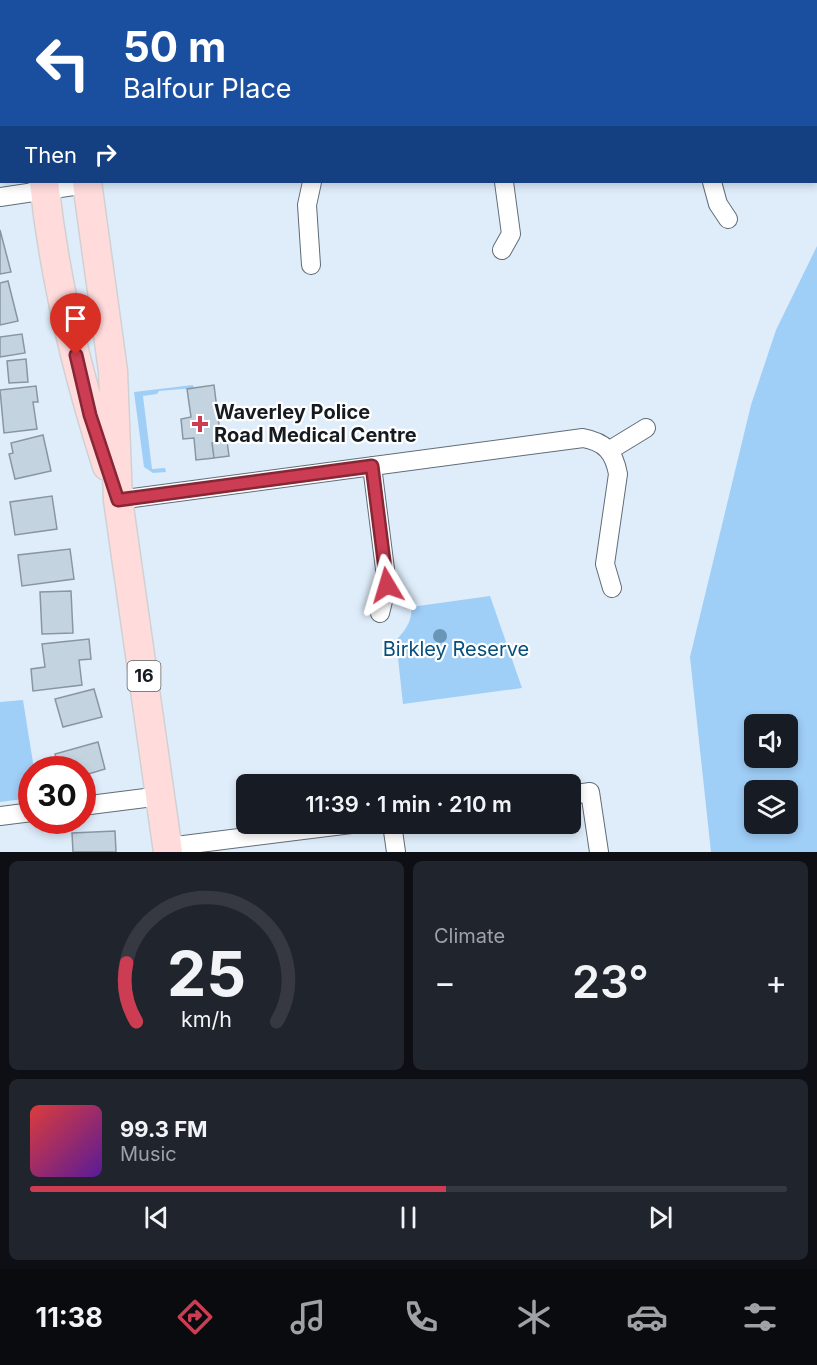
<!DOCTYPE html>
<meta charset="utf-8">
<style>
:root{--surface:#171b24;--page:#20242c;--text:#f1f3f6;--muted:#9ea1a6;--line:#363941;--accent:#cc3c52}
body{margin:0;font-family:Inter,sans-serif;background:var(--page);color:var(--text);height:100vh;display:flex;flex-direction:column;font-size:22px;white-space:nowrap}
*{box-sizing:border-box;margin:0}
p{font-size:20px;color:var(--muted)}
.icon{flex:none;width:33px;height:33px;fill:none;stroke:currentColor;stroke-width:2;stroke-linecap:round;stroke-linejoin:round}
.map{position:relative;height:852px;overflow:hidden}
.side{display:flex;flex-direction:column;gap:9px;padding:9px;background:#0d0f14;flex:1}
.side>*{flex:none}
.banner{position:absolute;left:0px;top:0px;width:818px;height:183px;box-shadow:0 3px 9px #0003;background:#1a4fa0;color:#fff;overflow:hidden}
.buttons{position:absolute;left:744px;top:714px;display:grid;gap:12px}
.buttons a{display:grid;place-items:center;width:54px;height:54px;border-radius:9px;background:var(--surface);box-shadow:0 3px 9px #0003;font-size:30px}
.speed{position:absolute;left:18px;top:756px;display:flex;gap:12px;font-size:30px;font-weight:700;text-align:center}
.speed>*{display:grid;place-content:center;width:78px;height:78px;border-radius:50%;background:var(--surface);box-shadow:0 3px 9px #0003;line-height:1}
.speed .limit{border:9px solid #d22;background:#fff;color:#111}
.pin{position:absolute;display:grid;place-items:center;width:51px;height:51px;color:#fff;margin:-62px -26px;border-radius:50% 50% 50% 0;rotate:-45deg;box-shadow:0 0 6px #0007}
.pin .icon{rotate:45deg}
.me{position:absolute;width:66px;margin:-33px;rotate:353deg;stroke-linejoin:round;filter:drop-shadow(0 0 4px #0008)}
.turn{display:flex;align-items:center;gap:21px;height:126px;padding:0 24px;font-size:27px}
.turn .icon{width:78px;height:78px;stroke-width:2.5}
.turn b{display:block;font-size:42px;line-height:51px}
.then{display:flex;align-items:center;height:57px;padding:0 24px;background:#0003;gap:12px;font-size:22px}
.big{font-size:45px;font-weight:600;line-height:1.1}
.side .tile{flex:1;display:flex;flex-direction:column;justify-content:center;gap:9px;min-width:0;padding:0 21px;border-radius:9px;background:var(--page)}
.side .dial{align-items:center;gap:0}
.dial svg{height:156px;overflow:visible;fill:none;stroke:var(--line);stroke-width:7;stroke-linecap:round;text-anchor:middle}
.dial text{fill:var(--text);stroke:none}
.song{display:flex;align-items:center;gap:18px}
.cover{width:72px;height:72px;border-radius:9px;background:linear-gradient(135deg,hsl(0 70% 55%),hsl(270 70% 35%))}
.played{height:6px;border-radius:3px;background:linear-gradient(90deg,var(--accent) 55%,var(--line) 55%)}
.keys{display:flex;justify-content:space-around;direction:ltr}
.heat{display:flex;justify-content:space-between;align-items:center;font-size:33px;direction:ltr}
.side .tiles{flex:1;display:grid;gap:9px;grid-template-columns:1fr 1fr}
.tile:last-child{grid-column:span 2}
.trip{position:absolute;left:236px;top:774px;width:345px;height:60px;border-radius:9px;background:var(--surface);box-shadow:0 3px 9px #0003;font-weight:600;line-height:60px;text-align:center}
.dock{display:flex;height:96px;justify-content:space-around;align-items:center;background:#090b0e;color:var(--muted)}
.dock .icon{width:42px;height:42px}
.dock .selected{color:var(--accent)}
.dock b{font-size:27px;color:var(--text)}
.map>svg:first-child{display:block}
.green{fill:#9fcef7;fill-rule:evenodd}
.building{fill:#c4d3e0;stroke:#8996a2;stroke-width:1.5}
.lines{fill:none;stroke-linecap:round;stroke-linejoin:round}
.street-casing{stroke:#606d78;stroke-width:20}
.primary-casing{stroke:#d0d1d2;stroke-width:31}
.street{stroke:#fff;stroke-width:18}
.primary{stroke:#ffdbdc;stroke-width:28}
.tree{fill:#6896b6}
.route-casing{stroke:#852735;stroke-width:15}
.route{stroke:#cc3c52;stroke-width:10}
.poi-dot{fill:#cc3c52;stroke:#fff;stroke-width:2}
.labels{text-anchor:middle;stroke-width:4.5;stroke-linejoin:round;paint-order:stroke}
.shield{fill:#fff;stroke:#5c5f63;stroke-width:1.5}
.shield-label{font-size:18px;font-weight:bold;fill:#161b20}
.poi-label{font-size:20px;font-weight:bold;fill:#161b20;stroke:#fff;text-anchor:start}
.park-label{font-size:20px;fill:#074f7e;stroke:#fff}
</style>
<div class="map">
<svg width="817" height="852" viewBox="0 0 817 852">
<rect width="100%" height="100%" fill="#dfedfb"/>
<path class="green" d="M817,246V852H711L690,657L751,405L776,330ZM754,724H788V758H754ZM754,790H788V824H754Z
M193,385L194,388L159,391L157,394L143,396L152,469L165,468L166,472L153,473L144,467L134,392Z
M490,596L522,688L403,704L396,640C405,631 413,620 411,607Z
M23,700L34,769L32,770L31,798L0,802V702Z"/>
<path class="building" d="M0,230L11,272L0,274Z
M8,281L18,321L0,325V283Z
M22,334L25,353L0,357V337Z
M26,359L28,382L9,383L7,361Z
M214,385L221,441L212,443L214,458L196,460L194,438L183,439L181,419L191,417L187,389Z
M36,386L38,402H33L37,429L4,433L0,390Z
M43,435L51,471L15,479L9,454L13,453L11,443Z
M227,441L229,456L214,458L212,443Z
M52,496L57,529L15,535L10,502Z
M70,549L74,579L22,586L18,555Z
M71,591L73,633L42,634L40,592Z
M89,639L91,659L79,660L82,685L33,691L31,669L45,667L42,644Z
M94,689L102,717L63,727L55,699Z
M98,742L105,769L82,776V770H59L55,754Z
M115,831L116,852H73L72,833Z"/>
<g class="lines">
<g class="street-casing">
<path id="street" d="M293,0V2
M714,0V2
M816,53L817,52
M712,182L718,204L728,219
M0,197L87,184
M502,250L511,234L504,182
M311,265L307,205L312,182
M610,450L646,428
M372,466L387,585L380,613
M118,500L583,438C605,442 614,452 618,474L605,564L612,588
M570,795L590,792L599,852
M82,806L161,796
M0,816L32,812
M392,824L396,852
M168,847L351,824"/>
</g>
<g class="primary-casing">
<path id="primary" d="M22,0L23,2
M65,0V2
M44,182C54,276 78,376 107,466
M87,182L113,371L118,500L168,852"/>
</g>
<use href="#street" class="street"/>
<use href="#primary" class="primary"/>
</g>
<circle class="tree" cx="440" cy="636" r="7"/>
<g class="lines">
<g class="route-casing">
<path id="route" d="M76,355L90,415L118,500L372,466L387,585"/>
</g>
<use href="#route" class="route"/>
</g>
<path class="poi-dot" d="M197 415h6v6h6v6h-6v6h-6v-6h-6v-6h6z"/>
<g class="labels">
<rect class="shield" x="127.5" y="661" width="33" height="30" rx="4.5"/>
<g class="shield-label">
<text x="144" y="682">16</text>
</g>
<g class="poi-label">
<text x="214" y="419">Waverley Police<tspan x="214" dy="23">Road Medical Centre</tspan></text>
</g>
<g class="park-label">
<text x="456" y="656">Birkley Reserve</text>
</g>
</g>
</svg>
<div class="buttons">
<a><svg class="icon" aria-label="sound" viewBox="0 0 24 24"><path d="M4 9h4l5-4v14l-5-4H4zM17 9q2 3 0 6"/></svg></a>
<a><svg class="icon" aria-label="layers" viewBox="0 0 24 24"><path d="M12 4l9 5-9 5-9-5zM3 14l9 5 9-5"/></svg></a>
</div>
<div class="speed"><div class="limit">30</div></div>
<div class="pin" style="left:76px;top:355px;background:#d93025"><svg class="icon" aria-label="arrive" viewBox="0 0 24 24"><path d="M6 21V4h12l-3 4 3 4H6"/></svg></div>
<svg class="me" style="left:387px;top:585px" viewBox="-20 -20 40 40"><path d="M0-17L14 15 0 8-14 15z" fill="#cc3c52" stroke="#fff" stroke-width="4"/></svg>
<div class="trip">11:39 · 1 min · 210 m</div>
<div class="banner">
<div class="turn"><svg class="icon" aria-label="left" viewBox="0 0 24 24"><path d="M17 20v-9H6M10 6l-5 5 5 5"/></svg><div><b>50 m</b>Balfour Place</div></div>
<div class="then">Then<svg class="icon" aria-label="right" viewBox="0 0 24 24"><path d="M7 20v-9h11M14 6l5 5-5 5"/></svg></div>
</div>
</div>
<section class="side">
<div class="tiles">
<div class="tile dial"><svg viewBox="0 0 100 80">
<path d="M14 69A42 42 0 1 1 86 69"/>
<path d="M14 69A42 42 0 0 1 9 39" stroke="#cc3c52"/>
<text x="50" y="56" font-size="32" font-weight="700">25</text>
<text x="50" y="72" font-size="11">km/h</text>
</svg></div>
<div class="tile"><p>Climate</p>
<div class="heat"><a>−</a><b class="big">23°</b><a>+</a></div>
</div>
<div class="tile">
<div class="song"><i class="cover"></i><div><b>99.3 FM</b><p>Music</p></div></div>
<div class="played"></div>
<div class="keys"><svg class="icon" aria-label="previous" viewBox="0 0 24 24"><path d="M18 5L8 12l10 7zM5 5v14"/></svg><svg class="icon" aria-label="pause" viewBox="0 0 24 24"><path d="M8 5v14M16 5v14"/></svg><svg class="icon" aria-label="next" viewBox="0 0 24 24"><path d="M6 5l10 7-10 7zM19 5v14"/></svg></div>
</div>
</div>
</section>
<nav class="dock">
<b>11:38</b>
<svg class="icon selected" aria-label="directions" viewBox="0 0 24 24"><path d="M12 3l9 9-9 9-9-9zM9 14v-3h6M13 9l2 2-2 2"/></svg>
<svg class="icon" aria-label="music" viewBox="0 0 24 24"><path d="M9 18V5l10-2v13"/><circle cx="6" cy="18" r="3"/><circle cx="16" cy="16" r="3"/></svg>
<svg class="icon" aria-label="phone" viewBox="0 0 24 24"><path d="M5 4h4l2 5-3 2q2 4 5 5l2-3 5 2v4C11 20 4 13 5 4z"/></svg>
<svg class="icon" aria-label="climate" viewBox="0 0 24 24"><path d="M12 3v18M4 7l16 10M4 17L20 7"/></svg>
<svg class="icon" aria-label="car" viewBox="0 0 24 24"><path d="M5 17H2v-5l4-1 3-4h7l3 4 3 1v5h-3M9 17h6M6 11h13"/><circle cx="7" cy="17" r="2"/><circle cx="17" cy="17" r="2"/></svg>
<svg class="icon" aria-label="filters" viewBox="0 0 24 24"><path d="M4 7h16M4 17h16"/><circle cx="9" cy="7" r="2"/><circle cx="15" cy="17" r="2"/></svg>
</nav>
